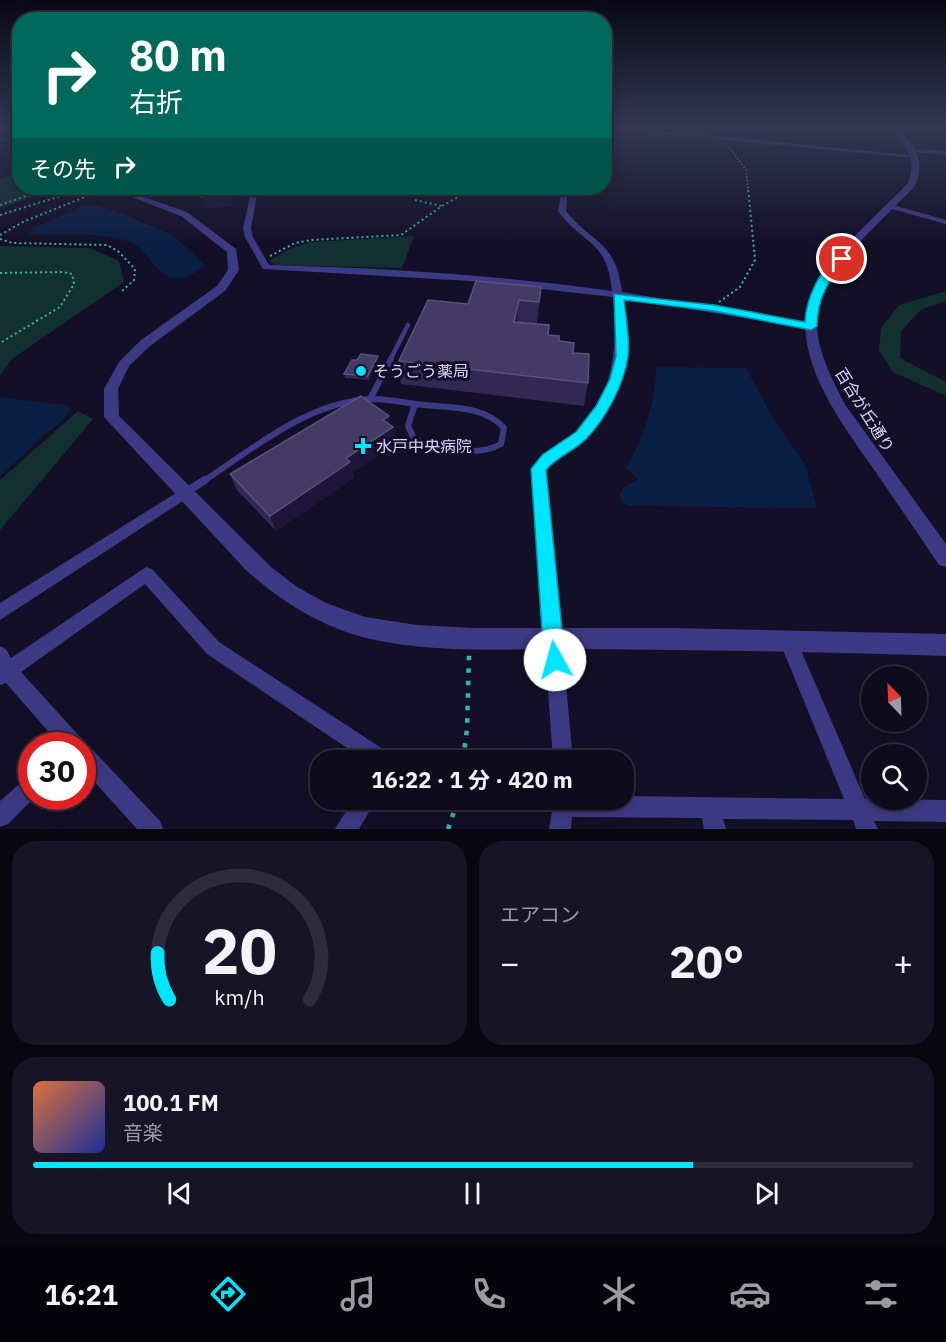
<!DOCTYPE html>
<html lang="ja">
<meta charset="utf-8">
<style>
:root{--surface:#0e0b1c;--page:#171425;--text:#f1f3f6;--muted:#9b9ba3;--line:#2e2b3b;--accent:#00e5ff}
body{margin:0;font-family:"IBM Plex Sans","Noto Sans JP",sans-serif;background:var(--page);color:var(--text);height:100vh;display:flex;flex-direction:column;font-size:22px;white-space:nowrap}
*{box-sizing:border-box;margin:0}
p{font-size:20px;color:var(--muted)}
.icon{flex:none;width:33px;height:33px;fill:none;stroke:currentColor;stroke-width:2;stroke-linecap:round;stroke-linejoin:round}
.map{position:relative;height:829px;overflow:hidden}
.details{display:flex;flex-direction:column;gap:12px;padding:12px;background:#08060f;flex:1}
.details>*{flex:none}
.banner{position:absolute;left:12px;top:12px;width:600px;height:183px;border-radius:24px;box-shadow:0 3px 15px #0003,0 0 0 2px var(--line);background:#00695c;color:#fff;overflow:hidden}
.needle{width:39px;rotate:337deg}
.buttons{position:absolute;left:861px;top:666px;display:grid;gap:12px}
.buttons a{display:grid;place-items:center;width:66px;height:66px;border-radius:50%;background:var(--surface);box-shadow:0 3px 15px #0003,0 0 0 2px var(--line);font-size:30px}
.speed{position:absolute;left:18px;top:732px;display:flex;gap:12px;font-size:30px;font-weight:700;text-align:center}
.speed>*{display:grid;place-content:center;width:78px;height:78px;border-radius:50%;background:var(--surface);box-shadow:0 3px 15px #0003,0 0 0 2px var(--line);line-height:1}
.speed .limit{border:9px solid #d22;background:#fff;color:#111}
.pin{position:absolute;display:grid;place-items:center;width:51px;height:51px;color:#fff;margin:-26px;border:3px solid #fff;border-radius:50%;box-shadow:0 2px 6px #0007}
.me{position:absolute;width:66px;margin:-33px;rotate:353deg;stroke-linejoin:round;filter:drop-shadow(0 0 4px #0008)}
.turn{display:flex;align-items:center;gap:21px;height:126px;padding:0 18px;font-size:27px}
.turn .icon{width:78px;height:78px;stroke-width:2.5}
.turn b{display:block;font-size:42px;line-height:51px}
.then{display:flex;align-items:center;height:57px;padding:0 18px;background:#0003;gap:12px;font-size:22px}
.big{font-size:45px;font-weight:700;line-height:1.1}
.details .widget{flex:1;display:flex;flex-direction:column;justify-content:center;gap:9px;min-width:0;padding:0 21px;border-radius:24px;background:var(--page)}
.details .dial{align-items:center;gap:0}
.dial svg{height:156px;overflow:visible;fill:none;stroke:var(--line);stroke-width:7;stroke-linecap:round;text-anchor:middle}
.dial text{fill:var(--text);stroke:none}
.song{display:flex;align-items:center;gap:18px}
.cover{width:72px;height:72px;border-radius:9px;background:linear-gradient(135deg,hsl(20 70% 55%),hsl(230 70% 35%))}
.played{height:6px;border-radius:3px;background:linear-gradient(90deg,var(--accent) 75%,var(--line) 75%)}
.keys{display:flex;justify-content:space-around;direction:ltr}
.heat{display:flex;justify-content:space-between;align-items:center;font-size:33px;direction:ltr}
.details .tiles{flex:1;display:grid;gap:12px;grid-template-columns:1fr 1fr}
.widget:last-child{grid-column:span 2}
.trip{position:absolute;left:310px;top:750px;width:324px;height:60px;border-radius:24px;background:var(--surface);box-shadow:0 3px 15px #0003,0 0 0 2px var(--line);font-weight:700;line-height:60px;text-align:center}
.tabs{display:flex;height:96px;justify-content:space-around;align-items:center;background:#06040b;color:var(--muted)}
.tabs .icon{width:42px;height:42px}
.tabs .current{color:var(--accent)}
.tabs b{font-size:27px;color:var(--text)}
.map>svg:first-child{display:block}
.green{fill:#12302f}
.water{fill:#0a1f44}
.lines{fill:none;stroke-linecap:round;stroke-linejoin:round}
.path-far2{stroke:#2fb8b0;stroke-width:1.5;stroke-dasharray:1.5 2;stroke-linecap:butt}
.path-far1{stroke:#2fb8b0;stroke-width:2;stroke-dasharray:2 3;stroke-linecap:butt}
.path{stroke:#2fb8b0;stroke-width:4.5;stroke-dasharray:4.5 8;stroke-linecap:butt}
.service-far2{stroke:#3d3a85;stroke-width:4.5}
.service-far1{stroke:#3d3a85;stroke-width:6}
.service{stroke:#3d3a85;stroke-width:8}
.minor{fill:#3d3a85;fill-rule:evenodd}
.tertiary{fill:#3d3a85;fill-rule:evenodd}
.wall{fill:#312854}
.shaded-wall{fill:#1d163a}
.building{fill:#433a66;stroke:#5a527e;stroke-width:1.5}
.route{fill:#00e5ff;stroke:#0095a6;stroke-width:1.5}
.poi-dot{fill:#00e5ff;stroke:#130f26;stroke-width:2}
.labels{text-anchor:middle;stroke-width:6;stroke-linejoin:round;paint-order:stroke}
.poi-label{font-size:16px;fill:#d9d4ff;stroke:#130f26;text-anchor:start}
.street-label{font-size:16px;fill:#d9d4ff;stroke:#130f26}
</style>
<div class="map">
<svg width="946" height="829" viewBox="0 0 946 829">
<rect width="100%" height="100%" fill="#130f26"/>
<path class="green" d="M19,173L20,188H59L0,208V179Z
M414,236L402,268L275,265L269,261L289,249L310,242Z
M0,246L90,248L119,261L124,282L12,359L0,375Z
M946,291V301L922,309L901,331L900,358L946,382V396L893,372L879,350L881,328L899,305Z
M78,411L93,419L0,530V480Z"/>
<path class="water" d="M94,205L115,211L173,235L205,265C196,272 188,278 176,278C158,278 149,253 134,244C111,231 55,235 28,234L33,228L84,206Z
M656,367L746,368L773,418L805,464L817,508L629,506L622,503L619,495L624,487L638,479L626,468C644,437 656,403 656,367Z
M0,397L71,406C66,424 49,428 38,440C26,453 14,464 0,476Z"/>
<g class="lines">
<path class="path-far2" d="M0,140L20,137
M729,147L746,170L748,189
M47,189L50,188
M83,189L86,188"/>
<path class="path-far1" d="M415,200L442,206
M0,205L50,188
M0,215L86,188
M0,235L23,222L102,190
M0,239L12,243L107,245L119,252L135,269L134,280L121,292
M270,256L295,243L311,240L401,235L442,206L475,188
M0,273L63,272L72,274L74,284L60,307L0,343
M719,302L740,287L755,260L748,187"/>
<path class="path" d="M463,760L467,729L469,654
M448,829L458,800"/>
<path class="service-far2" d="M390,360L408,325"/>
<path class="service-far1" d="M370,399L391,359
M415,404C445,408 483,404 504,428L501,444C477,458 438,448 414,439L408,426Z
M202,482C253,449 306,403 369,399C384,398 400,402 415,404"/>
<path class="service" d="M186,492L205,480"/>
<path class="minor" d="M610,128H635L919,156L916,158L615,130L612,139L604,146V140L607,137Z
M913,149L946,151V155L911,152Z
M252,188H258L251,228L253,237L269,265C384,268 499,275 612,291C607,239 584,246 558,211L562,188H568L566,211C594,246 615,239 622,292L811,323L816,326L811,329L622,298C627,341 627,372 604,411C598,421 592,433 583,441C571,452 556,457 546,470L573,760H553L532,469C542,452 561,447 575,434C614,397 618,347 613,297L471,281L263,269L245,237L243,228Z
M889,204L946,220V224L889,208Z
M184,488L189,489L191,493L189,497L0,620V603Z
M146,567L152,569L219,642L389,753L392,760H365L207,654L145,584L21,672L82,739L84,744L89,746L160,821L163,829H137L82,768V746H61L6,683L0,685V646L6,649L11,658Z
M788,631L794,634L865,799L946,800V822L874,821L878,829H856L853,820L723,819L726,829H704L702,818L572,817L571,829H549L554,800H624V796L844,799L779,640L782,634Z
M32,776V796H36L8,824L0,827V801L25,779Z
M353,800H376L359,829H335Z"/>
<path class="tertiary" d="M888,128H896C915,144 927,163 914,187C884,219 822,271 817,314C814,346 832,379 846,406L946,544V567L939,565C919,535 898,505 877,474C844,426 787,356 811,293C823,261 882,211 907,184C919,159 906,145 888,128Z
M108,188H118L187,212L236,249L239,270L225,291L150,346L129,366L118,389L119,416L271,567L297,587L326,603L365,617L417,625L473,628H674L946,634V656C827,652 707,650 588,649C514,648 439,655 366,638C320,626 280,601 245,569L104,417V389L119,362L141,340L217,286L228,270L227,252L181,216Z"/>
</g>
<path class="wall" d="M541,287L537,323L517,322L548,335L559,341L573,353L588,383L584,406L401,384L399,361L468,304Z
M357,360H379L369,380L345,378L344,374Z
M393,427L395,443L353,472L354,478L276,531L237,490L230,474Z"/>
<path class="shaded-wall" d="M169,188H208L209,191L171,194Z
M229,188H235L232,206L205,209L201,197Z
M519,300L517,321L512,343L514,322Z
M378,356L379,360L369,380L368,376Z
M389,416L390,428L393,427L395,443L353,472L354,478L276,531L270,516L346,458L383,420Z"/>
<path class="building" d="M203,188H229L228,194L201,197Z
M476,281L541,287L539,302L519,300L514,322L549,325L548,335L559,336V341L574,343L573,353L589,354L588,383L399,361L428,300L468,304Z
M361,354L378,356L368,376L344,374L352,360H357Z
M361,396L389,416L383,420L393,427L346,458L350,462L270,516L230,474Z"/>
<linearGradient id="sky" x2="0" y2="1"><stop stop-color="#0a0815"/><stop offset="0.52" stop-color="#333752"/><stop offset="1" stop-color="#333752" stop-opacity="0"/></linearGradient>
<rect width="946" height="245" fill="url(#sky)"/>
<path class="route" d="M842,256L846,259C829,280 817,298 817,326L811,330L714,311L624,300C626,319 630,338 628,356C624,385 606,418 586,439C574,451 557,457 546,470L565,660L562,668L555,671L547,668L544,660L531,469L542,455L576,432L596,406L610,379L616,356L614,294L714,305L805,322C806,300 820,265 842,256Z"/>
<g class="poi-dot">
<circle cx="361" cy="371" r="6"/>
<path d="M360 437h6v6h6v6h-6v6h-6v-6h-6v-6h6z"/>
</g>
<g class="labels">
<g class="poi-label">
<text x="373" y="377">そうごう薬局</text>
<text x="376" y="452">水戸中央病院</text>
</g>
<g class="street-label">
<text transform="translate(865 410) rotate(58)" y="6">百合が丘通り</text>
</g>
</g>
</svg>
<div class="buttons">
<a><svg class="needle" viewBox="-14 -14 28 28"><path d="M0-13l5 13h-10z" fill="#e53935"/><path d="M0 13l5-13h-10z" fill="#9b9ba3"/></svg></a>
<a><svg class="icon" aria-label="search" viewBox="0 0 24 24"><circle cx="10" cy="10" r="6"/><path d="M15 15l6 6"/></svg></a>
</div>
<div class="speed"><div class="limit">30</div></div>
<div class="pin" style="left:842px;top:259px;background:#d93025"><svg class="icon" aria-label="arrive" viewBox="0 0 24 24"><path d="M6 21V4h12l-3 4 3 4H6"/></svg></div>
<svg class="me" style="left:555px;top:660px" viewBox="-20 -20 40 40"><circle r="19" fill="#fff"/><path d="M0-13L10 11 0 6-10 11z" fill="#00e5ff"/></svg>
<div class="trip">16:22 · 1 分 · 420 m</div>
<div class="banner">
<div class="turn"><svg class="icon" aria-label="right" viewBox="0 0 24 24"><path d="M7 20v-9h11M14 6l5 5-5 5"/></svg><div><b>80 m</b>右折</div></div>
<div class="then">その先<svg class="icon" aria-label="right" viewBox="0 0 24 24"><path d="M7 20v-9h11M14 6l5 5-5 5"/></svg></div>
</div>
</div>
<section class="details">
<div class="tiles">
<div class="widget dial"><svg viewBox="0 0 100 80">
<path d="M14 69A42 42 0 1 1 86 69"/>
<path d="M14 69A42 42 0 0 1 8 45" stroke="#00e5ff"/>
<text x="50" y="56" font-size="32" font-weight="700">20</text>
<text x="50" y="72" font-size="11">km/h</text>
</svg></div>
<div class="widget"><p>エアコン</p>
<div class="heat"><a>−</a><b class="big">20°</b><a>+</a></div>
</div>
<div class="widget">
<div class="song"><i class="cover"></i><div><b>100.1 FM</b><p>音楽</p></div></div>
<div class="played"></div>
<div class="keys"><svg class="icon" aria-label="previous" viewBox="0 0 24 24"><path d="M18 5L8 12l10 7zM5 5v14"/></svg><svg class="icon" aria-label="pause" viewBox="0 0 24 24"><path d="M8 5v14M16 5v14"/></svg><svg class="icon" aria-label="next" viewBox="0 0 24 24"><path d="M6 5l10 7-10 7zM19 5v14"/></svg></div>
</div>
</div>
</section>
<nav class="tabs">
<b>16:21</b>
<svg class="icon current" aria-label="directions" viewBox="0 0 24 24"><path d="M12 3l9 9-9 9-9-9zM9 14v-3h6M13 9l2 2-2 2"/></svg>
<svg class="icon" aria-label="music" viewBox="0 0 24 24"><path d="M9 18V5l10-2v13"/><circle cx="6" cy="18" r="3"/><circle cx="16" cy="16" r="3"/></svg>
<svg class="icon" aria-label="phone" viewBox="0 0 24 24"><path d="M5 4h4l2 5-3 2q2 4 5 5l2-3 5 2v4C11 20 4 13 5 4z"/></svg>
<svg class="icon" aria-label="climate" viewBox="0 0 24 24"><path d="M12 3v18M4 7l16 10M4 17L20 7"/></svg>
<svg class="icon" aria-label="car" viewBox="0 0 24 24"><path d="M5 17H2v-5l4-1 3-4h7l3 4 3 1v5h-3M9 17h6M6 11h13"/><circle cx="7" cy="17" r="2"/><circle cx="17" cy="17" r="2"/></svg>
<svg class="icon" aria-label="filters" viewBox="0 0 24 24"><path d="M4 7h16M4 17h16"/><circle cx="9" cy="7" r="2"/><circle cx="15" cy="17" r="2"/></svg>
</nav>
